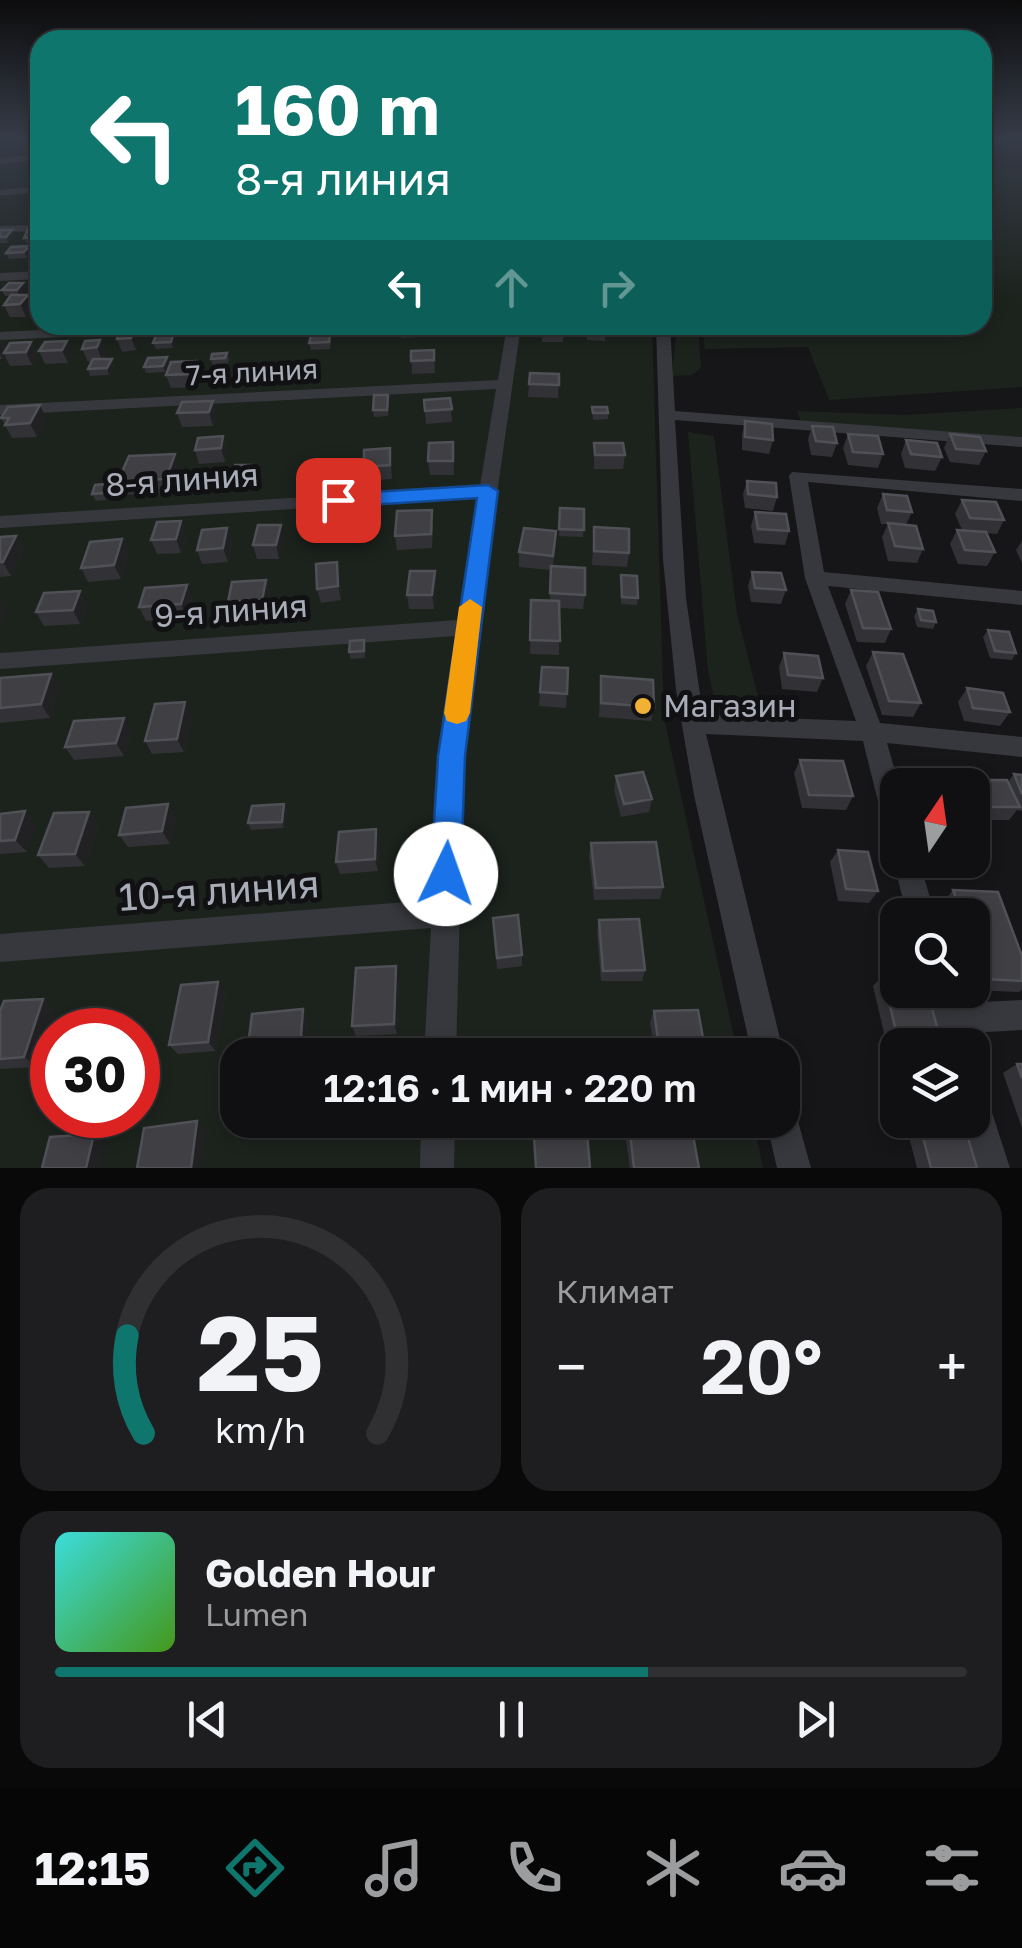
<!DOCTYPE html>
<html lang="ru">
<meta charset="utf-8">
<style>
:root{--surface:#101012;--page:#1e1e20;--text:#f1f3f6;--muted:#9c9d9f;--line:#303032;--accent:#0f766e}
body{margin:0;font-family:"Golos Text",sans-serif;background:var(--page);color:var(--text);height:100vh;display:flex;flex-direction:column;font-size:38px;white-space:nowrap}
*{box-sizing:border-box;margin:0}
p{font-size:32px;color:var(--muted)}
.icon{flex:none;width:55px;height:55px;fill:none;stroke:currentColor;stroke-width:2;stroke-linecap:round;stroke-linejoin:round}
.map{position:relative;height:1168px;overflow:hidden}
.panel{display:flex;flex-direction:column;gap:20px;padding:20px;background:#09090a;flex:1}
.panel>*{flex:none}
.banner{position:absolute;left:30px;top:30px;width:962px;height:305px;border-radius:30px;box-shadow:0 5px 15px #0003,0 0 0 2px var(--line);background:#0f766e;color:#fff;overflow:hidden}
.needle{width:65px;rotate:13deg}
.tools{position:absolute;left:880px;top:768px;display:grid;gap:20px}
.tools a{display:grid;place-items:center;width:110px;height:110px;border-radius:20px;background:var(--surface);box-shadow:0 5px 15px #0003,0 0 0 2px var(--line);font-size:50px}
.speed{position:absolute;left:30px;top:1008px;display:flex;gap:20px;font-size:50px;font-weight:700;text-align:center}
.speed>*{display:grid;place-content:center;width:130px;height:130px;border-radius:50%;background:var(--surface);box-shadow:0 5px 15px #0003,0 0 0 2px var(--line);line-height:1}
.speed .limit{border:15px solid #d22;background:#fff;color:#111}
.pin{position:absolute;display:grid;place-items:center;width:85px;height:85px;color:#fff;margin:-42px;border-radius:20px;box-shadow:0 5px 15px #0006}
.me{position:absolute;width:110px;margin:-55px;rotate:3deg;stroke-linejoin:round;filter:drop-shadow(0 0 8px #0008)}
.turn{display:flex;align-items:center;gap:35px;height:210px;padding:0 40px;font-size:45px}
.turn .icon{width:130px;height:130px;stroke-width:2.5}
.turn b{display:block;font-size:70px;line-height:85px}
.lanes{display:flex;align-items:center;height:95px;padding:0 40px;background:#0003;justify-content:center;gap:50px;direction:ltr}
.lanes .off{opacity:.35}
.big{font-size:75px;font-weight:600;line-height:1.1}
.panel .widget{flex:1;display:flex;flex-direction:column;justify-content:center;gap:15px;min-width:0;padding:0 35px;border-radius:30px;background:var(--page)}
.panel .dial{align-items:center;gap:0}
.dial svg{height:260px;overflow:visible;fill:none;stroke:var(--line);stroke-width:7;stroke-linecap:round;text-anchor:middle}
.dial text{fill:var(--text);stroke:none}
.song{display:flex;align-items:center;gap:30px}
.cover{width:120px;height:120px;border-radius:15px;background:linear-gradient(135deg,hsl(180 70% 55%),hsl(100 70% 35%))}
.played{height:10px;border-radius:5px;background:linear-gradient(90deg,var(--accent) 65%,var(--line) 65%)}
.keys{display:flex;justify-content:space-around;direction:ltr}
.heat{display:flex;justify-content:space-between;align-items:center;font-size:55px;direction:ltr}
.panel .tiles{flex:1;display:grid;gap:20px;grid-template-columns:1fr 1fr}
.widget:last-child{grid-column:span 2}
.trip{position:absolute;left:220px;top:1038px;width:580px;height:100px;border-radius:30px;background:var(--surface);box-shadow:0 5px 15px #0003,0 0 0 2px var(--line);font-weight:600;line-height:100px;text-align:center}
.tab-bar{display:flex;height:160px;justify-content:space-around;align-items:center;background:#060607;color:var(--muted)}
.tab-bar .icon{width:70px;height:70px}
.tab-bar .on{color:var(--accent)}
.tab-bar b{font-size:45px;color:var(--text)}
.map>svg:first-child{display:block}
.green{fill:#1c231d;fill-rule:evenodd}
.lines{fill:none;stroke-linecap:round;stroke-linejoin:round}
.minor{fill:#37383d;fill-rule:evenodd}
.wall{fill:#323236}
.shaded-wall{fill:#212124}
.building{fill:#3f3f44;stroke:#4f5156;stroke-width:2.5}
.route{fill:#1a73e8;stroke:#114b97;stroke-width:2.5}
.slow{fill:#f59e0b}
.poi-dot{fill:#f2b134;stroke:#111113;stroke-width:4}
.labels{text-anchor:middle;stroke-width:10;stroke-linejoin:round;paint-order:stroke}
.far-street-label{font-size:28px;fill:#a8adb8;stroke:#111113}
.street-label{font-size:32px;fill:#a8adb8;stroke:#111113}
.poi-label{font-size:32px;fill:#a8adb8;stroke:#111113;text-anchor:start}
.near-street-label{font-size:38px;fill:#a8adb8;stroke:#111113}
</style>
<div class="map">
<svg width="1022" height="1168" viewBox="0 0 1022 1168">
<rect width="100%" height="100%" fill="#161618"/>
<path class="green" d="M40,137V325H652L664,718L738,1055H238V1120H753L763,1168H0V140ZM52,1030H138V1115H52Z
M983,167L1022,170V387L829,400L808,347L705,349L702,325H982Z
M677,325H698L701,368L692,375L672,376Z
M1022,408V437L801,422L797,411L904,415Z
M688,432L714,436L737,614L764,720L718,717L708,670Z"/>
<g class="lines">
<path class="minor" d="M40,154V160L0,164V158Z
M40,186V192L0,196V190Z
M40,225V231L0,232V226Z
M40,271V279L0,281V273Z
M146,325H240L233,329L0,340V332Z
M507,325H521L478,627L464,755L456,1055H424L431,928L0,962V934L432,900L440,755L455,636L0,669V653L458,620L478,497L0,528V516L480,486L496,389L0,415V405L498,380Z
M656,325H670L675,411L1022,437V447L675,420L686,598L703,715L856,721L805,578L789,476L792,472L1022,489V501L808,482L824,572L1022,591V605L828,586L880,723L1022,737V757L887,743L899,785L898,841L889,837L885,829L863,741L706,734L784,1055L782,1058V1055H752L694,795L676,690L663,559Z
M898,851V860H919L935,915H907L893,860Z
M926,990H956L960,1003L1022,1000V1030L968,1033L972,1045H940Z
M972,1084L984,1088L1010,1168H976L962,1120H972Z
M782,1103L794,1107L811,1168H777L766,1120H782Z
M421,1120H455L454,1168H420Z"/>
</g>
<path class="wall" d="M40,228V240L36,243H26L24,238Z
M0,230H12L14,235L8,243H0Z
M31,252L27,258L9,259L6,253Z
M26,289L20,295H28L33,307L26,317H10L4,305L10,296H5L2,290Z
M418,325V337L401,338L400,331Z
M451,325H467L468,331L451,332Z
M543,325H564L563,342H542Z
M587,325H605V341L587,340Z
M133,331L138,343L136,350L122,352L117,339Z
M174,332L176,339L173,348L156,349L153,343Z
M0,339L6,350L31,342L37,355L32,365L10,366L4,354L2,359H0Z
M100,340L105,353L103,359H112L114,365L109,375L90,376L88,369L92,361L88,362L82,349Z
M67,341L72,354L68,363L45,364L39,351Z
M331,341L330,349L311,350L309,343Z
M434,350L435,373L412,374L411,351Z
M227,353L229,360L227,365L213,366L211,359Z
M167,357L169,364L165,372L146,373L144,367Z
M197,361L201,374L197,387L171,388L166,375Z
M559,374L558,398L528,397L529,384Z
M450,398L452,422L426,424L424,400Z
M389,401L388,416L374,417L373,410Z
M182,402L217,415L213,426L182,427L177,413Z
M592,407L608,413V419L593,420Z
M1,418H46L37,437L12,438Z
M745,421L773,440L769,454L742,450V435Z
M812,426L837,443L832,457L811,455L808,439Z
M848,434L883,454L878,468L848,465L843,448Z
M950,434L986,451L979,465L950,462L944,448Z
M223,436L227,449L225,462L199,464L195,450Z
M906,440L942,457L935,471L905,468L901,454Z
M453,442L454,475H430L428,461Z
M594,443L625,455L623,469H594Z
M390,448L392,479L366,481L364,467Z
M251,465L253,472L248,484H233L230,477Z
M180,468L171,493L124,495L118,481Z
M747,481L777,497L773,511L745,508L743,494Z
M109,491L106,500L96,501L92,494Z
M883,494L912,512L906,525L923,549L917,563L888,561L882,537L888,524H881L877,508Z
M962,500L1004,520L997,534L986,533L995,552L987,566L958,564L950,544L957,530H962L955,514Z
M560,508L584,509L583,537L559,536Z
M755,512L789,531L785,545L754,543L751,526Z
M433,524L432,548L397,550L395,536Z
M350,527L348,542H325L322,528Z
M594,527L629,553L627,567L592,565Z
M227,528L232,542L228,562L202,564L197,550Z
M556,531L553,566L585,595L583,609L559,608V655L530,654L531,600H550L551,570L519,567V552Z
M187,535L181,553L157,554L151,540Z
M16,536L24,550L11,576L0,577V537Z
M122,539L129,553L121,579L88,582L81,568Z
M284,539L279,559H257L253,545Z
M1022,541V563L1016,550Z
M752,572L786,590L781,604L751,602L748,586Z
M621,575L638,598L637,605L621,604Z
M340,576L341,600L321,603L317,589Z
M266,580L270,594L266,614L233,616L228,602Z
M187,585L192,599L187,618L146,621L139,607Z
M437,585L434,609H409L407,595Z
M851,590L891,629L885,643L857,642L845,604Z
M88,605L80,624L44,626L36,612Z
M918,609L936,622L933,629L917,627L914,616Z
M988,630L1016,653L1012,660L990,658L983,637Z
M364,640L365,658L351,659L349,652Z
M873,652L921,703L913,717L882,715L866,666Z
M784,653L823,678L817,692L782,689L779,667Z
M542,667L568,668L566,708L539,706Z
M51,674L60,687L50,718L0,723V678Z
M601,676L654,707L651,721L599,717Z
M967,688L1010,712L1000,726L964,721L958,702Z
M192,716L184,752L152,754L145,741Z
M131,731L124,756L74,760L65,747Z
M800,760L853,796L846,810L802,808L794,773Z
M1014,774L1022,775V811L1017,810L1009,820H972V785H931L934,780L1008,782Z
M616,776L652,799L649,812L621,817L614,790Z
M168,804L176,817L170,844L128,847L119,835Z
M284,804L287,811L284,828L251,830L248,823Z
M89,812L98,825L85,866L49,868L38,855Z
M0,814L36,824L27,852L0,854Z
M376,829L379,842L378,871L340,874L336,862Z
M591,843L663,887L660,899L594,900L589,856Z
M972,849L976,857L965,870L933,869L930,860H972Z
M838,850L878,891L869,903L838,901L830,862Z
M953,890L1022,956V990L1019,992L972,990V915H947L943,902Z
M599,920L645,970L642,981H601L597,931Z
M494,929L522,955V966L497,969Z
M883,975L942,1045H898V1080H895L873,986Z
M399,977L397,1034L356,1036L352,1026Z
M226,992L216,1051L178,1054L169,1045Z
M55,1009L37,1067L0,1069V1011Z
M303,1009L308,1019L306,1055H247Z
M654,1011L706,1055H655L650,1022Z
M1017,1064H1022V1128L1003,1073Z
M920,1125L977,1168H917L908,1133Z
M630,1132L699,1168H630L626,1140Z"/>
<path class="shaded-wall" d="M12,230L14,235L8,243L6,237Z
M40,232V240L36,243L34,237Z
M29,246L31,252L27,258L24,252Z
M23,283L26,289L20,296L17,290Z
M28,295L33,307L26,317L20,304Z
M133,331L138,343L136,350L131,338Z
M174,332L176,339L173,348L171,342Z
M0,339L6,351L2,359L0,354Z
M100,340L105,353L102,360L97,347Z
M67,341L72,354L68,363L62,350Z
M31,342L37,355L32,365L26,352Z
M167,357L169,364L165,372L163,366Z
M112,359L114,365L109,375L107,368Z
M197,361L201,374L197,387L193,374Z
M213,401L217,415L213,426L209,412Z
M40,405L46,418L37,437L30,423Z
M223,436L227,449L225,462L221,448Z
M175,454L180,468L171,493L166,479Z
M251,465L253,472L248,484L246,477Z
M106,484L109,491L106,500L103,493Z
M348,513L350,527L348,542L345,528Z
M181,521L187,535L181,553L176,539Z
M281,525L284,539L279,559L276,545Z
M227,528L232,542L228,562L223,548Z
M16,536L24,550L11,576L3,562Z
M122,539L129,553L121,579L114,565Z
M337,562L340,576L341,600L338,586Z
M435,571L437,585L434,609L432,595Z
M266,580L270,594L266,614L262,600Z
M187,585L192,599L187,618L181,604Z
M80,591L88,605L80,624L73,610Z
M0,600L7,611L0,627Z
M51,674L60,687L50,718L41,704Z
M185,702L192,716L184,752L177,739Z
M124,718L131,731L124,756L116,743Z
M168,804L176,817L170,844L162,831Z
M284,804L287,811L284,828L282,822Z
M25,811L36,824L27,852L15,840Z
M89,812L98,825L85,866L75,854Z
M376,829L379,842L378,871L375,859Z
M396,966L399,977L397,1034L394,1024Z
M218,982L226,992L216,1051L208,1042Z
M43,999L55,1009L37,1067L24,1057Z
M303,1009L308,1019L306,1055H303L300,1051Z
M197,1121L206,1129L201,1168H191Z
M94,1134L106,1142L100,1168H86Z"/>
<path class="building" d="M40,228V232L34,237L24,238L28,229Z
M0,230H12L6,237H0Z
M29,246L24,252L6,253L11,247Z
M9,283H23L17,290H2Z
M11,295H28L20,304L4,305Z
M401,325H418V331H400Z
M543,325H564V330L543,329Z
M587,325H605V334H587Z
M133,331L131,338L117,339L119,332Z
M174,332L171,342L153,343L157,333Z
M330,335L329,342L309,343L311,336Z
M100,340L97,347L82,349L85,341Z
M67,341L62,350L39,351L45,342Z
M31,342L26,352L4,353L10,343Z
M434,350V360L411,361V351Z
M227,353L225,358L211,359L212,354Z
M167,357L163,366L144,367L148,358Z
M93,359H112L107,368L88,369Z
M197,361L193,374L166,375L171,362Z
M530,373L559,374V385L529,384Z
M374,395H388L387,410H373Z
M450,398L452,409L425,411L424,400Z
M213,401L209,412L177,413L182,402Z
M40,405L30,423L5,425L9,418H1L8,407Z
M592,407H607L608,413H593Z
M745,421L772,424L773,440L745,437Z
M812,426L833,427L837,443L816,441Z
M848,434L878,436L883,454L853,452Z
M950,434L980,437L986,451L956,449Z
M223,436L221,448L195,450L198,438Z
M906,440L937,443L942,457L911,454Z
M453,442V461H428L429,443Z
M594,443H623L625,455H595Z
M390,448V465L364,467V450Z
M175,454L166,479L118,481L129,456Z
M235,465H251L246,477H230Z
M747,481L776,483L777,497L748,494Z
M106,484L103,493L92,494L95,485Z
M883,494L907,496L912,512L887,510Z
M962,500L996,502L1004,520L970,518Z
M560,508L584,509V530L559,529Z
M432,510L431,534L395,536L397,511Z
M755,512L786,514L789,531L758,529Z
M324,513H348L345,528H322Z
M181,521L176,539L151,540L157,522Z
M888,523L916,526L923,549L895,546Z
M258,525H281L276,545H253Z
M594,527L629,529V553L594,551Z
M227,528L223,548L197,550L202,530Z
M524,528L556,531L553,556L519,552Z
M957,530L986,532L995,552L965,550Z
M16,536L3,562H0V537Z
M122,539L114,565L81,568L90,542Z
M337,562L338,586L317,589L316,564Z
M551,566L585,568V595L550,593Z
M410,571H435L432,595H407Z
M752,572L781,573L786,590L755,588Z
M621,575L637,576L638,598L622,597Z
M266,580L262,600L228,602L232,582Z
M187,585L181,604L139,607L145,588Z
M851,590L878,592L891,629L863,628Z
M80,591L73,610L36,612L44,593Z
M531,600L559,601L560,641L530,640Z
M918,609L933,611L936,622L921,620Z
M988,630L1009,632L1016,653L995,651Z
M364,640V651L349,652L350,641Z
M873,652L903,654L921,703L889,701Z
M784,653L818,656L823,678L788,675Z
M542,667L568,668L567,694L540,692Z
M51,674L41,704L0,708V678Z
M601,676L653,680L654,707L601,703Z
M967,688L1003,693L1010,712L973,708Z
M185,702L177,739L145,741L155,704Z
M124,718L116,743L65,747L74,721Z
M800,760L843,761L853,796L809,795Z
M643,772L652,799L624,804L616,776Z
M1014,774L1022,775V794Z
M934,780H1007L1020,807H972V785H936Z
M168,804L162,831L119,835L126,808Z
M284,804L282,822L248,823L252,806Z
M25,811L15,840L0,841V814Z
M89,812L75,854L38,855L54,813Z
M376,829L375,859L336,862L339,832Z
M656,842L663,887L596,888L591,843Z
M838,850L868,852L878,891L846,889Z
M953,890L998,892L1022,956V981L984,979L972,946V915H962Z
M518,915L522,955L497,958L493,918Z
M639,919L645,970L603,971L599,920Z
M396,966L394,1024L352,1026L356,968Z
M883,975L898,976V990H927L942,1045H899Z
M218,982L208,1042L169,1045L181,985Z
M43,999L24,1057L0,1059V1011L4,1001Z
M303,1009L300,1051L247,1055L252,1014Z
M698,1010L706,1055H660L654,1011Z
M122,1023L121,1030H69L70,1028Z
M1017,1064H1022V1078Z
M533,1120H586L590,1168H536Z
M197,1121L191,1168H137L144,1128Z
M920,1125L965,1128L977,1168H931Z
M692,1130L699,1168H634L630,1132Z
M94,1134L86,1168H42L50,1137Z"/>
<linearGradient id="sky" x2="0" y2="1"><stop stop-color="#0c0c0d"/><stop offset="0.46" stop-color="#363c48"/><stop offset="1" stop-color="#363c48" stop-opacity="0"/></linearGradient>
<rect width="1022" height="300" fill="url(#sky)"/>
<path class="route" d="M488,485L498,491L465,756L461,874L457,884L446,889L435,884L431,874L438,756L477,498L338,507L328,500L338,494Z"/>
<path class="slow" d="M470,599L482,607L470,713L466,721L457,724L447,721L444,713L459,607Z"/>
<circle class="poi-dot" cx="643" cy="706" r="10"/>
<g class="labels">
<g class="far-street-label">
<text transform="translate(252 372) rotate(-3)" y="10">7-я линия</text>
</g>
<g class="street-label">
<text transform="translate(182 480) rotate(-4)" y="11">8-я линия</text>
<text transform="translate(231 611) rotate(-4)" y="11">9-я линия</text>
</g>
<g class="poi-label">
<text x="663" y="717">Магазин</text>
</g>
<g class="near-street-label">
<text transform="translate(219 891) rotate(-4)" y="13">10-я линия</text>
</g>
</g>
</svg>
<div class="tools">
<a><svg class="needle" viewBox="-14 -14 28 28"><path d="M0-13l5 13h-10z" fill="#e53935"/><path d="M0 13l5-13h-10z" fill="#9c9d9f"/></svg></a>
<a><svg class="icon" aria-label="search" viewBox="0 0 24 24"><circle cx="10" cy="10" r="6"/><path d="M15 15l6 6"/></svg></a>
<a><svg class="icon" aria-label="layers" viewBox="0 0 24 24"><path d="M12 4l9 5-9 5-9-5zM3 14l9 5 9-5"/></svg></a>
</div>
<div class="speed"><div class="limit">30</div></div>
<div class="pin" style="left:338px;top:500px;background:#d93025"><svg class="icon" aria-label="arrive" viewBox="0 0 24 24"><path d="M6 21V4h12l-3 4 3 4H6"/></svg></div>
<svg class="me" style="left:446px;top:874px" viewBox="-20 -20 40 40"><circle r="19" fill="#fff"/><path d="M0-13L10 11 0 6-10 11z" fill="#1a73e8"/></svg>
<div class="trip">12:16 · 1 мин · 220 m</div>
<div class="banner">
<div class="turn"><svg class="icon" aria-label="left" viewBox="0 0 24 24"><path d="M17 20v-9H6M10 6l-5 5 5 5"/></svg><div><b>160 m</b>8-я линия</div></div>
<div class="lanes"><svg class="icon" aria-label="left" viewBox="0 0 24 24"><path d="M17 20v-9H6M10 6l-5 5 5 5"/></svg><svg class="icon off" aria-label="ahead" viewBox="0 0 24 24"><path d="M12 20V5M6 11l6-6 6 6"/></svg><svg class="icon off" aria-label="right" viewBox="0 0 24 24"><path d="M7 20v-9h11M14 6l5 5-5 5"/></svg></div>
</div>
</div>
<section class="panel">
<div class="tiles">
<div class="widget dial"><svg viewBox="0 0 100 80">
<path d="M14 69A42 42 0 1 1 86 69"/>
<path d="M14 69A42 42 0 0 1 9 39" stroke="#0f766e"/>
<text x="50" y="56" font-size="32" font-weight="700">25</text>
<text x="50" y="72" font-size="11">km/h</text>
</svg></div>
<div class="widget"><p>Климат</p>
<div class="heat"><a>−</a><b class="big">20°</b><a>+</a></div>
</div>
<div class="widget">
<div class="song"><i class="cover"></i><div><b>Golden Hour</b><p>Lumen</p></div></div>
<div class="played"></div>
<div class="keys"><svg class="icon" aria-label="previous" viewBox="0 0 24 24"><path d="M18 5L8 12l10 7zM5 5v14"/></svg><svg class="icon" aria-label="pause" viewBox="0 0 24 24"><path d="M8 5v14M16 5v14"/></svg><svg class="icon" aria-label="next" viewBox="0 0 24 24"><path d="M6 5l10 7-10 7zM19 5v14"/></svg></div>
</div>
</div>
</section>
<nav class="tab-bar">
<b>12:15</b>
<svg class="icon on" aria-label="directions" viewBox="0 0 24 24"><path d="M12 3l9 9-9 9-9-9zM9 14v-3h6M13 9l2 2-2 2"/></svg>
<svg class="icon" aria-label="music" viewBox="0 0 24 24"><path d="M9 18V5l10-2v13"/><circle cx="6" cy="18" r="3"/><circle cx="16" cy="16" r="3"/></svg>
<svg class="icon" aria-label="phone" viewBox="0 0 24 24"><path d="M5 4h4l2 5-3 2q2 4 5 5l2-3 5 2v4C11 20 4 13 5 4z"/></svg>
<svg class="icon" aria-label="climate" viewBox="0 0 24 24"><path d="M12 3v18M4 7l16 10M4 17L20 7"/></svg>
<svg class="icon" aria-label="car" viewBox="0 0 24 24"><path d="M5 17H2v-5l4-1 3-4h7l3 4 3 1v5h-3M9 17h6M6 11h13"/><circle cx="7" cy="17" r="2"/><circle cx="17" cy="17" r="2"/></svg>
<svg class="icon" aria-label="filters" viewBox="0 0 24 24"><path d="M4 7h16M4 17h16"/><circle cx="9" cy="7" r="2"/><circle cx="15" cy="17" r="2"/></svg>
</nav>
